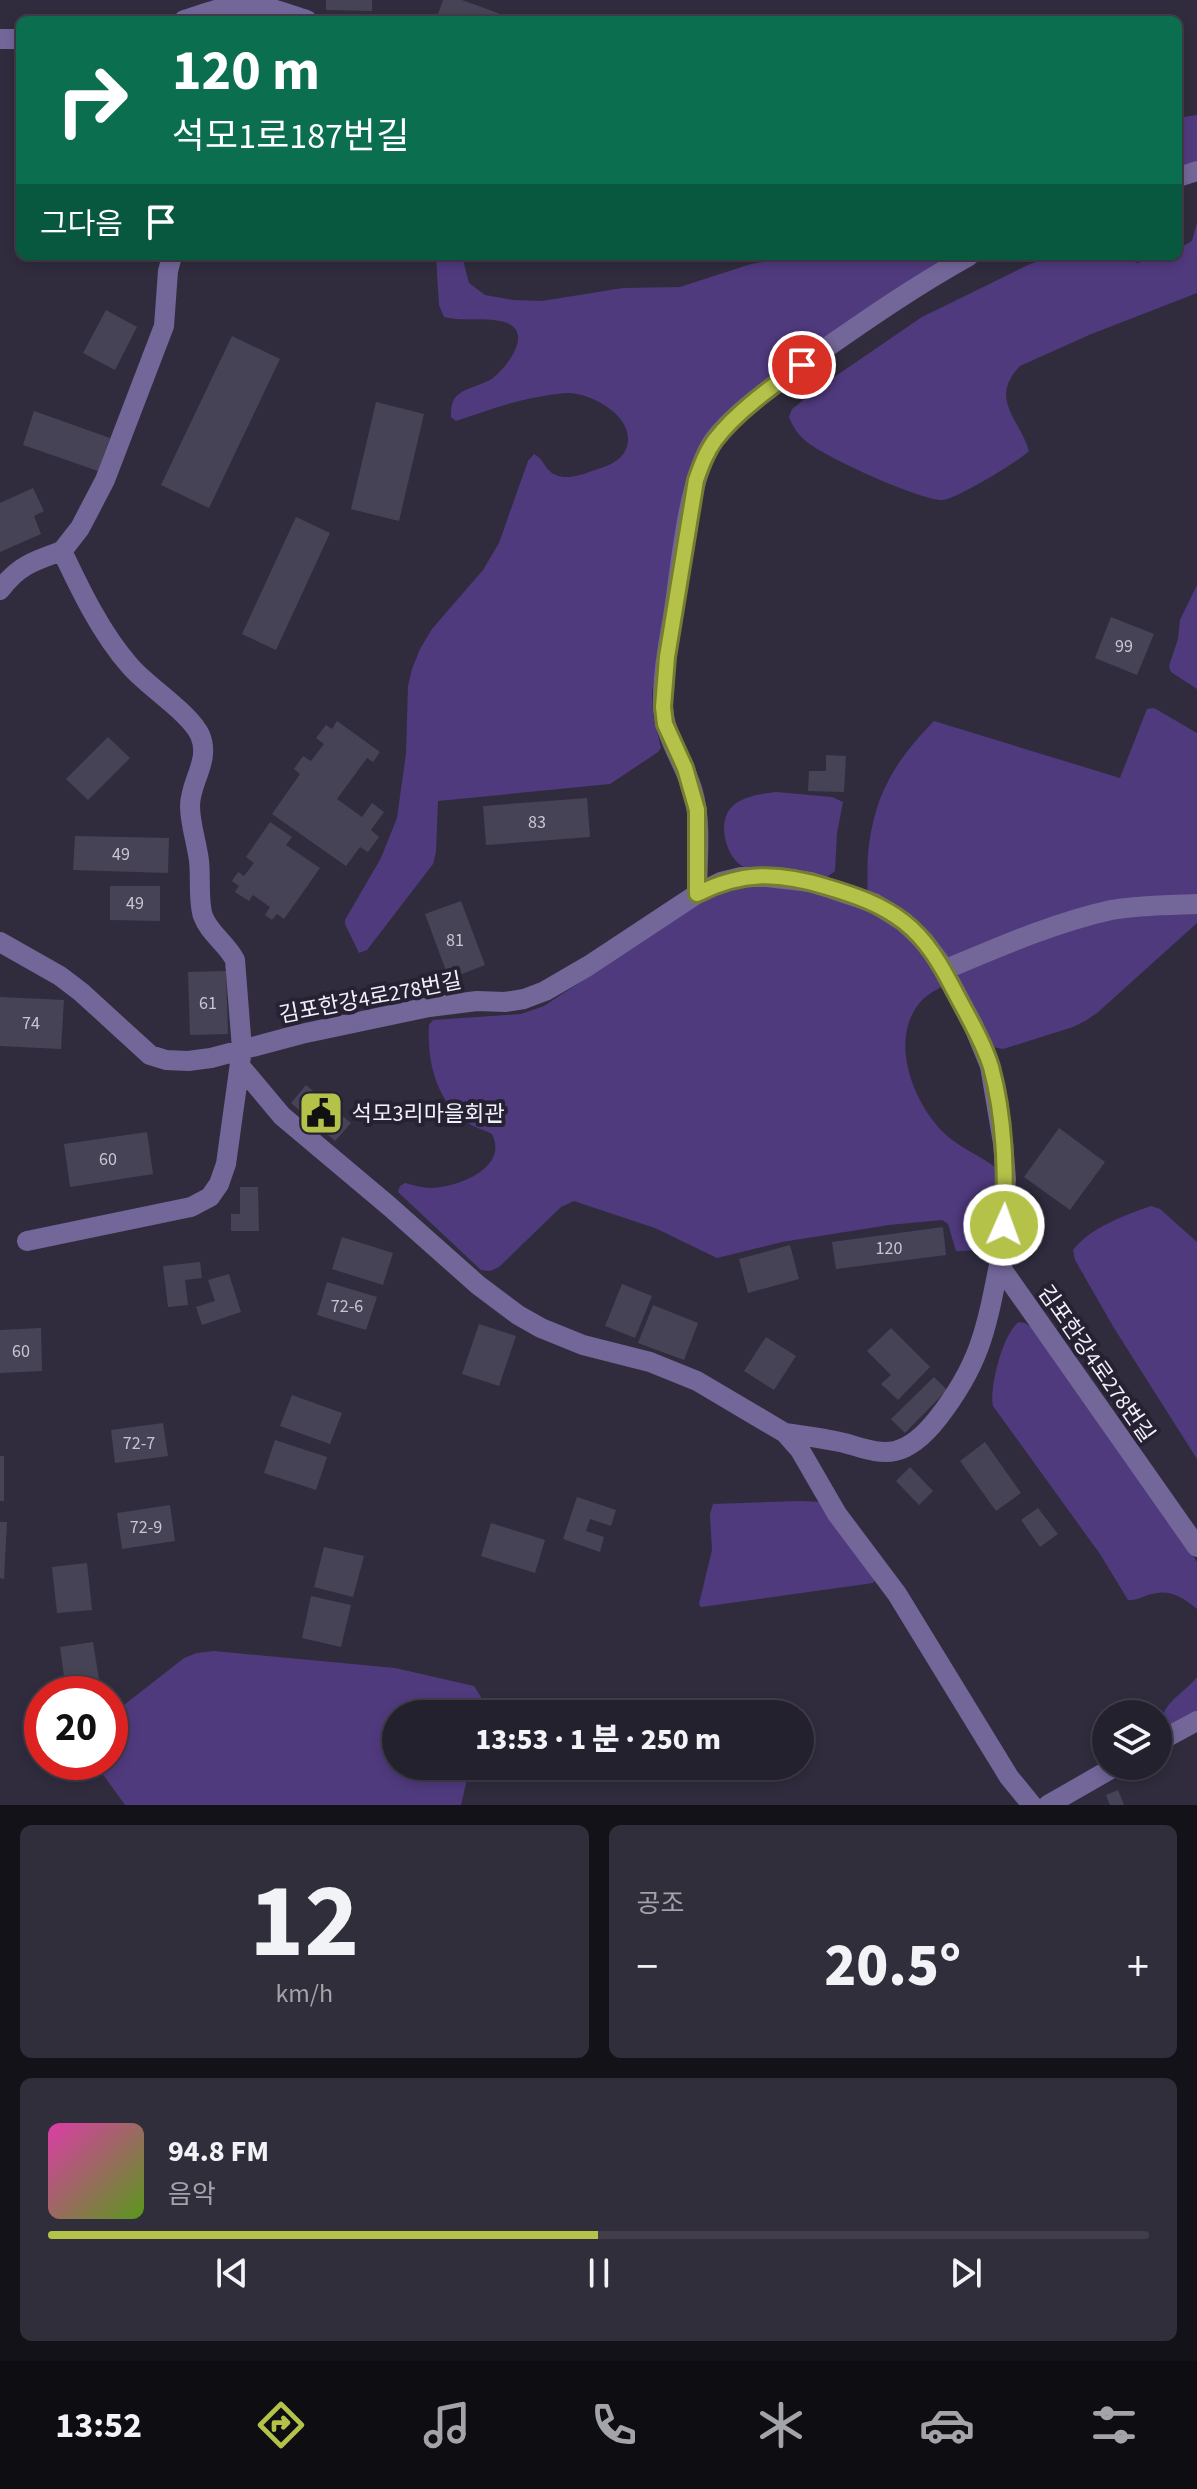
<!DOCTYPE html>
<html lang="ko">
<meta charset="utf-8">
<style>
:root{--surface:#24212e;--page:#302e3a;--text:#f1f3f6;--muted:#a3a3aa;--line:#413e4a;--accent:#b4c24a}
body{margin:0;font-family:"Source Sans 3","Noto Sans KR",sans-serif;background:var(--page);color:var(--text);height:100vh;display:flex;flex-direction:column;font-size:30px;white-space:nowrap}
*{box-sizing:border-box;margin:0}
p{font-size:26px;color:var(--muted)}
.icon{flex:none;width:44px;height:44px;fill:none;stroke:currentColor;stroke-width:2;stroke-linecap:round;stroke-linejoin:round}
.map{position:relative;height:1805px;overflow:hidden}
.side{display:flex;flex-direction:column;gap:20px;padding:20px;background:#141219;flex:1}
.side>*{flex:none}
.banner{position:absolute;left:16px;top:16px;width:1166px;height:244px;border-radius:12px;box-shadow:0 4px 12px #0003,0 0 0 2px var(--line);background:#0b6e4f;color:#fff;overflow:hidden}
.fabs{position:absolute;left:1092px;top:1700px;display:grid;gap:16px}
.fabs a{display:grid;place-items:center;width:80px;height:80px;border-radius:50%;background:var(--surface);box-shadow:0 4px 12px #0003,0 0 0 2px var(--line);font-size:40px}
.speed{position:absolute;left:24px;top:1676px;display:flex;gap:16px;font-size:40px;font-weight:700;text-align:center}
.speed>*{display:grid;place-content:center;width:104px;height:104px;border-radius:50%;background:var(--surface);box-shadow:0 4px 12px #0003,0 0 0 2px var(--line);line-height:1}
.speed .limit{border:12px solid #d22;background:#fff;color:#111}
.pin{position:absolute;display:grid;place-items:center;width:68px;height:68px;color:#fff;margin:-34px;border:4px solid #fff;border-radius:50%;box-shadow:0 2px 8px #0007}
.me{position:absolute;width:88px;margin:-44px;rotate:2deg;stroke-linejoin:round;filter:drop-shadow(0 0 6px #0008)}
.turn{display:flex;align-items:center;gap:28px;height:168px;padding:0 24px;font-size:36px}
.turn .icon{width:104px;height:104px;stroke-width:2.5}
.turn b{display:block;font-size:56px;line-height:68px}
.then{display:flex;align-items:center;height:76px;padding:0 24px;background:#0003;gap:16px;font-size:30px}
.big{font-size:60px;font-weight:800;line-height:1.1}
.side .card{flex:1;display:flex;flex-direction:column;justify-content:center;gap:12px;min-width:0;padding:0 28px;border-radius:12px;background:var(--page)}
.side .dial{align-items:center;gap:0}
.dial b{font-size:104px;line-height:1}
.song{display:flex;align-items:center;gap:24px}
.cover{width:96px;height:96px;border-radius:12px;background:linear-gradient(135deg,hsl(320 70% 55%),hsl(90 70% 35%))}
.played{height:8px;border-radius:4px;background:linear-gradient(90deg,var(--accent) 50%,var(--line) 50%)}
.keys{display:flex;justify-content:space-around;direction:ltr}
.heat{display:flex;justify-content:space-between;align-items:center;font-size:44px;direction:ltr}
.side .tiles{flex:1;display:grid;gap:20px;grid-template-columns:1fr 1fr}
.card:last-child{grid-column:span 2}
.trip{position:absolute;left:382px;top:1700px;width:432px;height:80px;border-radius:40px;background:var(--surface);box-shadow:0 4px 12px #0003,0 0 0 2px var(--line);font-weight:800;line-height:80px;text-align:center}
.menu{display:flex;height:128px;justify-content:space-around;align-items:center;background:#0e0d12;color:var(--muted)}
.menu .icon{width:56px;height:56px}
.menu .current{color:var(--accent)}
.menu b{font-size:36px;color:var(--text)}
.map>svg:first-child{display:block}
.green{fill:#503a7e}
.building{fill:#474356}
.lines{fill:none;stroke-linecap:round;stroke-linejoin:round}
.minor{stroke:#736699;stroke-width:20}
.route-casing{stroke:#757e30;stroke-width:20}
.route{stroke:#b4c24a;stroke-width:14}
.labels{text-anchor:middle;stroke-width:8;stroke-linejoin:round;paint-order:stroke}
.number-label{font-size:18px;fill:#c8c6d2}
.street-label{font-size:22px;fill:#f3f1fc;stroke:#262233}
.poi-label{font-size:22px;fill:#f3f1fc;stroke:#262233;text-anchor:start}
</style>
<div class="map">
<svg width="1197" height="1805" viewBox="0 0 1197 1805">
<rect width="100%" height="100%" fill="#302c3e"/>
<path class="green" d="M1197,115V161L1178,166V118Z
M1197,223V293L1089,335L1020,366C988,399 1020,419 1029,451C1018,462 956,499 943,500C921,501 825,457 807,442C798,435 793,427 789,417L792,409L824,384L922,317L1030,264L1054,256H1120L1137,263L1160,256H1178V249L1192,241Z
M436,256H462L469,283L485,295L513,300L542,301L623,288L680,287L751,264L780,259L818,256H952L737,405C712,427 703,436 690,467L660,637L652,692L653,713L661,748L658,752L610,784L438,801L436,852L433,864L367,950L359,953L345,924V920L381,858L397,818L406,754L408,686L412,669L420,649L432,629L483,570L499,543L528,461L534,454C544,459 545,471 556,475C566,480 582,475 592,471C602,468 618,463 624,453C643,421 592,391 565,393C528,396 491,409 456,421L451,417C451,408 451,400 459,394C468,387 483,385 493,378C507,367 533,333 507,323C487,316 464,322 444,317L439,305Z
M1197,585V689L1171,672L1169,666L1178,639L1180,620Z
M1154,708L1197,733V923L1097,1013L1085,1021L1073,1027L1003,1049L993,1047L986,1039L955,980C944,986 932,991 923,999C887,1036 912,1102 944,1133C958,1147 979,1155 995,1167L1000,1175L993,1250L956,1251L948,1224L942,1220L889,1225L782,1242L717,1258L655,1228L574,1201L561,1207L499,1267L490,1271L481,1270L398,1192L400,1186L405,1183C414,1185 422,1188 431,1188C458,1187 509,1168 492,1134C485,1130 475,1128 468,1123C436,1101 427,1062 429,1025L433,1020L521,1014L544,1006L711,896L741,884L800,887L866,907C869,886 866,865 869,845C876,791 897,759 934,721L1120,778L1147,709Z
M776,792L832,797L843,802L837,833L835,871L827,877C807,875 763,874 746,868C727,861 717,825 730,809C740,796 761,794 776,792Z
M1151,1206L1160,1209L1197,1242V1459L1114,1328L1075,1260L1073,1250C1090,1228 1125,1215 1151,1206Z
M1019,1322L1025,1323L1032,1328L1168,1517L1197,1562V1609C1182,1596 1168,1588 1148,1595C1140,1598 1136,1600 1128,1600L1100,1554L993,1406C989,1389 1003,1332 1019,1322Z
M801,1501L820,1502L875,1580L873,1583L701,1607L699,1604L712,1550L710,1514L713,1504Z
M214,1651L395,1668L474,1686L481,1697L480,1714H396V1766H470L461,1805H125L94,1762H110V1716L184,1658L197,1653Z
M1197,1677V1714L1173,1725L1168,1723L1163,1715C1168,1700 1187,1690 1197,1677Z"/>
<path class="building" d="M326,0H372V11L326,10Z
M443,0H462L517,20H436Z
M106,310L137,327L115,370L83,353Z
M232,336L280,359L209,508L161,485Z
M376,402L424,414L399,521L351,509Z
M34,411L110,438L98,471L23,445Z
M33,488L44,511L34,516L41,534L0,552V503Z
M296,517L330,533L276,650L242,634Z
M1111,617L1154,634L1137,675L1095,658Z
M337,721L380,752L373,762L367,758L337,799L362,817L372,803L384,812L371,830L379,837L368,852L360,847L346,866L272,814L300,774L294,769L303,756L311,761L324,744L316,738L326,725L332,729Z
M108,737L130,758L88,800L66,779Z
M826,755L846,756L844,792L808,791L809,771H826Z
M587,798L590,837L486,845L483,806Z
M270,822L292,837L286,845L320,868L284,919L277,914L272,920L265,915L270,907L253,895L249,901L235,892L239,886L232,881L238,872L244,876L254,863L246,857Z
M75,836L169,838L168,873L73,870Z
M110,886H160V921L110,920Z
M461,901L485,965L449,979L425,914Z
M226,971L228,1034L190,1035L188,972Z
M0,997L64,1000L61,1049L0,1046Z
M306,1085L351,1123L335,1141L291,1103Z
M1059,1128L1105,1162L1070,1210L1024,1177Z
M147,1132L153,1174L70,1187L64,1144Z
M240,1187H258L259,1231H231V1214H240Z
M943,1227L946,1255L836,1269L832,1242Z
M342,1237L393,1253L383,1285L332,1269Z
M790,1245L799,1279L748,1293L739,1259Z
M200,1262L202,1278L185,1280L188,1305L168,1307L163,1266Z
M229,1274L241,1312L202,1325L196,1307L215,1301L208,1280Z
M327,1282L377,1297L366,1330L317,1315Z
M622,1284L652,1296L635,1338L605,1326Z
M653,1305L698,1323L684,1360L638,1343Z
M479,1324L516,1336L499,1386L462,1374Z
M41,1328L42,1371L0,1373V1330Z
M891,1328L930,1367L898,1400L881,1384L891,1375L867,1351Z
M766,1337L796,1356L774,1390L744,1371Z
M934,1377L947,1390L905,1433L891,1419Z
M292,1395L342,1413L330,1444L280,1426Z
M163,1423L168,1456L115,1463L111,1430Z
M275,1440L327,1457L316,1490L264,1473Z
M985,1442L1021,1493L996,1511L960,1461Z
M0,1456H4V1501H0Z
M910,1467L933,1491L919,1505L896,1481Z
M577,1497L616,1510L611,1526L590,1519L586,1531L604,1537L600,1552L563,1539Z
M170,1505L175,1541L122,1549L117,1513Z
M1038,1508L1058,1534L1040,1547L1021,1520Z
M0,1522H7L4,1579L0,1578Z
M491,1523L545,1540L535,1573L481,1556Z
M324,1547L364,1556L353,1597L314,1587Z
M87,1563L92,1610L57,1613L52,1567Z
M311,1596L351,1605L341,1647L302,1638Z
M93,1642L100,1686L66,1691L60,1647Z
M1118,1790L1124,1805H1110L1106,1795Z"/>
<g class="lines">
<path class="minor" d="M184,20C210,12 237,0 264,7C279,10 293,16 307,20
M0,39H20
M1178,177L1197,171
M62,551L80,528L105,480L164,326L168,271L172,256
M0,590C19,565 34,561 62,551C81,591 101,633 130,666C148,687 190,713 200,735C211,761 190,781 190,806C190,824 197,843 199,861C201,877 198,902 203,916C209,933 227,944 235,960L242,1049L226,1164L219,1184L210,1197L191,1207L27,1241
M697,894C697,861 702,824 693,792C685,763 664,737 663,706C662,674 669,642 674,610C681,564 688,477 714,440C737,409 785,378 816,355C866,320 915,286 969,256
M0,942L60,976L81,992L150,1055L166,1060L188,1061L211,1058L301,1034L429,1007L477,1001L505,1002L524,999L545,991L588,966L697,894L721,882L741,877H767L811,882L874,903L904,922L924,941L939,961L974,1027L990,1066L1003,1143L1006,1179L999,1265L1197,1547
M944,970C999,947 1053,923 1111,910C1139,905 1169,905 1197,904
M240,1066L282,1116L389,1206L478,1285L518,1315L541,1328L583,1345L650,1362L697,1381L785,1433L800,1450L837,1514L897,1594L1009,1777L1032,1805
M785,1433C804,1436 822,1438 840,1442C858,1446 877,1455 895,1451C913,1447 927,1432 938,1418C980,1364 986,1330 999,1265
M1158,1742L1197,1721
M1048,1805L1116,1766"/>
</g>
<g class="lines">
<g class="route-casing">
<path id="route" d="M802,365C774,385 736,412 715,440C706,452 701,466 696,480L667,657L663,707L665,724L685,768L697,810V894C742,871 779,872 827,887C854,895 881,904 904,922C927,940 941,965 954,990C967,1015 983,1041 991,1067C1005,1118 1006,1173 1004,1225"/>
</g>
<use href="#route" class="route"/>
</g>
<defs>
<g id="civic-square" transform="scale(2.3)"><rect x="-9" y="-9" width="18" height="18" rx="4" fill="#b4c24a" stroke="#262233"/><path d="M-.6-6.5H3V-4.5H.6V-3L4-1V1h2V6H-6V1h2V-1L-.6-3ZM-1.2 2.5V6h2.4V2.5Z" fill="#111"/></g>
</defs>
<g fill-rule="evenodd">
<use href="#civic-square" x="321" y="1113"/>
</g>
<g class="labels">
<g class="number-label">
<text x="1124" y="652">99</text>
<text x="537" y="828">83</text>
<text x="121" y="860">49</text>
<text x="135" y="909">49</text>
<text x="455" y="946">81</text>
<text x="208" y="1009">61</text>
<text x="31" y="1029">74</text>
<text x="108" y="1165">60</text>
<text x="889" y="1254">120</text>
<text x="347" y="1312">72-6</text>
<text x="21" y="1357">60</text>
<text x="139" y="1449">72-7</text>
<text x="146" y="1533">72-9</text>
</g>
<g class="street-label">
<text transform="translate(370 997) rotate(-11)" y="8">김포한강4로278번길</text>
<text transform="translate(1097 1363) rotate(55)" y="8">김포한강4로278번길</text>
</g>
<g class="poi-label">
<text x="352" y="1121">석모3리마을회관</text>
</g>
</g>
</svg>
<div class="fabs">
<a><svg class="icon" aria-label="layers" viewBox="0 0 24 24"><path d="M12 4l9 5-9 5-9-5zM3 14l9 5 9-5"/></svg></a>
</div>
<div class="speed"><div class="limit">20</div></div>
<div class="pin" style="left:802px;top:365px;background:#d93025"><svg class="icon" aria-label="arrive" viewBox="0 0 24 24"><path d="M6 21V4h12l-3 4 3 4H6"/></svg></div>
<svg class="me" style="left:1004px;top:1225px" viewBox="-20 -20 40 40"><circle r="17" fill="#b4c24a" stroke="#fff" stroke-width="3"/><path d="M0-11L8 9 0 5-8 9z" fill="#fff"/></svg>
<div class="trip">13:53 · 1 분 · 250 m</div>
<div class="banner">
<div class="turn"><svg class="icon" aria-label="right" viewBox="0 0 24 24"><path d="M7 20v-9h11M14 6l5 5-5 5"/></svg><div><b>120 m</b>석모1로187번길</div></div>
<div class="then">그다음<svg class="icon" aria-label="arrive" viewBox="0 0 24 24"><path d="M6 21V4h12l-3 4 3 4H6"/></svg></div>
</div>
</div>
<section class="side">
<div class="tiles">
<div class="card dial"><b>12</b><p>km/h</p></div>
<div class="card"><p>공조</p>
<div class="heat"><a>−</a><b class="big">20.5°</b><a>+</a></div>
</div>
<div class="card">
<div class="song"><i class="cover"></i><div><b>94.8 FM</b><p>음악</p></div></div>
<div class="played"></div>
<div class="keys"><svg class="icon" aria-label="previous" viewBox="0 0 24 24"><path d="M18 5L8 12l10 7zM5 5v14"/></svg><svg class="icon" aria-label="pause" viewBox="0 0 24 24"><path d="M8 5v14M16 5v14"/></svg><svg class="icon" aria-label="next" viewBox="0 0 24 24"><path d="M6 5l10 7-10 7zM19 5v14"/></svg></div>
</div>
</div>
</section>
<nav class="menu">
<b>13:52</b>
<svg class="icon current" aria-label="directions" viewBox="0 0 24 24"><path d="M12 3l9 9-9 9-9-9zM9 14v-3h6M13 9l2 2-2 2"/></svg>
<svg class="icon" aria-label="music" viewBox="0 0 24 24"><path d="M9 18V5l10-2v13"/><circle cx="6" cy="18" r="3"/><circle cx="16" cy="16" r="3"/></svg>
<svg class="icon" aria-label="phone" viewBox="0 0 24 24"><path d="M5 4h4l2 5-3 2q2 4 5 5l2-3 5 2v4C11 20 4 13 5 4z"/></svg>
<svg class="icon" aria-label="climate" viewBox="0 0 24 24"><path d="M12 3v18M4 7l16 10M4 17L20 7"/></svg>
<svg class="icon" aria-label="car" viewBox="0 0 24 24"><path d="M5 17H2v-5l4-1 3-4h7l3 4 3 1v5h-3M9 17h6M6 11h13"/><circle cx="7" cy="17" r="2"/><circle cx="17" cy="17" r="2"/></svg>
<svg class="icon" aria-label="filters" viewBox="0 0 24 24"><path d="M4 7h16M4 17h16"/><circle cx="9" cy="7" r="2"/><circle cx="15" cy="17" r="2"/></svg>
</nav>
